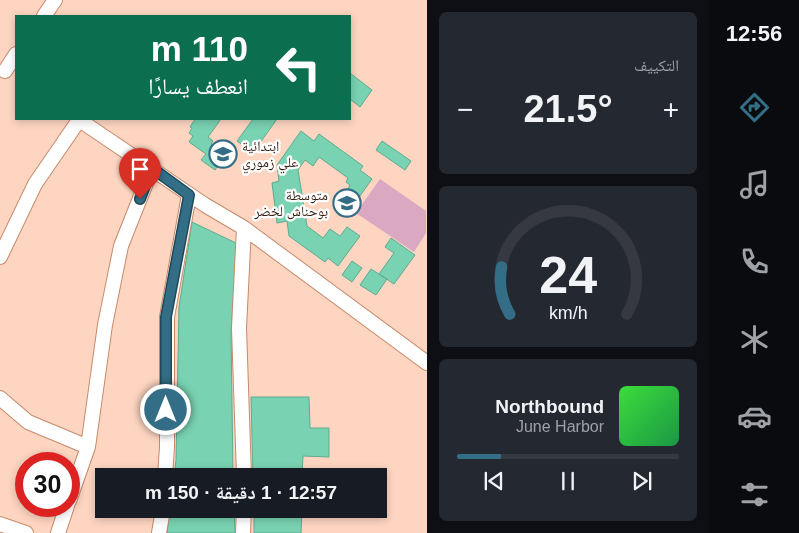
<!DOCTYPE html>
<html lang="ar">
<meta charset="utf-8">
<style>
:root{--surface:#171b24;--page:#242831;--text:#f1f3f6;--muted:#9ea1a6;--line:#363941;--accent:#336e86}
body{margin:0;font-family:Arial,"Noto Naskh Arabic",sans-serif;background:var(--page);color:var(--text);direction:rtl;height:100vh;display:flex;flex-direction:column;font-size:19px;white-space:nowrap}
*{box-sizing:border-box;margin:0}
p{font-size:16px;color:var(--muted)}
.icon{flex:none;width:28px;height:28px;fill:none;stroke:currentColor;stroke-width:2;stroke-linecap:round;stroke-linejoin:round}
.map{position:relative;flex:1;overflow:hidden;direction:ltr}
.panel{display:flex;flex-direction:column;gap:12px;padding:12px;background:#0d0f14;width:282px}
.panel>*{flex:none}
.banner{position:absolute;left:15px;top:15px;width:336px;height:105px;border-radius:0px;box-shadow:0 2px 8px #0003;direction:rtl;background:#0b6e4f;color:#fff;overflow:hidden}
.speed{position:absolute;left:15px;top:452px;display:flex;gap:10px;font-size:25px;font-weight:700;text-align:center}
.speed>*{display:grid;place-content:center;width:65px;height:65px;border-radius:50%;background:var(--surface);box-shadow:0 2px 8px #0003;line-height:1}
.speed .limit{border:8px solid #d22;background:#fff;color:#111}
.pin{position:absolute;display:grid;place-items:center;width:42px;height:42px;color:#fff;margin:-51px -21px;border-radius:50% 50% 50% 0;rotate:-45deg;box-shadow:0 0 5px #0007}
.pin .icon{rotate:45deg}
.me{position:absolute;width:55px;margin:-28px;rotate:0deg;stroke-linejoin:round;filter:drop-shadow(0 0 4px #0008)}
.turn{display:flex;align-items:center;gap:18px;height:105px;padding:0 20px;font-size:22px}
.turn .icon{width:65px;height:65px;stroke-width:2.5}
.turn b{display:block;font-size:35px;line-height:42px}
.big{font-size:38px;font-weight:800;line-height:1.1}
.panel .widget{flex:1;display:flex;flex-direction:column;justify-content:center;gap:8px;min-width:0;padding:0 18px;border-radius:8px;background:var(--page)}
.panel .dial{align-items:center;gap:0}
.dial svg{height:130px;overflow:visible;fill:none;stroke:var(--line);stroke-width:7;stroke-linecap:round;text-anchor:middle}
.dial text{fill:var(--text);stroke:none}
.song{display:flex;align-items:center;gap:15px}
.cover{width:60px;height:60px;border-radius:8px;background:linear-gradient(135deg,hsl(120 70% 55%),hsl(140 70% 35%))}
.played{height:5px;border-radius:2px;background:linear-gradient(90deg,var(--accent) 20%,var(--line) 20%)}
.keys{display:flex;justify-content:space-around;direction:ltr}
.heat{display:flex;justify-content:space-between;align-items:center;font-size:28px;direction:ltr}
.trip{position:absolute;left:95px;top:468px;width:292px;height:50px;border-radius:0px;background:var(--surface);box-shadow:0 2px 8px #0003;font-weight:800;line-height:50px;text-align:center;direction:rtl}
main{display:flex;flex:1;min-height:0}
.menu{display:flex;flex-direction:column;width:90px;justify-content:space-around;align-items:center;background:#090b0e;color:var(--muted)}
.menu .icon{width:35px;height:35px}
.menu .selected{color:var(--accent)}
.menu b{font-size:22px;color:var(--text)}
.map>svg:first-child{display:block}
.green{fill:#daa8c0}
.building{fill:#79d2b1;stroke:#5eab8f}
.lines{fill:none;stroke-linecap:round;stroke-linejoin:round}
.minor-casing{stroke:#c7896a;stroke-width:16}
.minor{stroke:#fff;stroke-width:14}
.route-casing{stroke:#214857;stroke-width:12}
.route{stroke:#336e86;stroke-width:9}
.labels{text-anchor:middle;stroke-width:4.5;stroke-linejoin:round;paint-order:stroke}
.poi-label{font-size:14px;fill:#351d10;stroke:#fff;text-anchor:start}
</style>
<main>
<nav class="menu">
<b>12:56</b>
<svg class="icon selected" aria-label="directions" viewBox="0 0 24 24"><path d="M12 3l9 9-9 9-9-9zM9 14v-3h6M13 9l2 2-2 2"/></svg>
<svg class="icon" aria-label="music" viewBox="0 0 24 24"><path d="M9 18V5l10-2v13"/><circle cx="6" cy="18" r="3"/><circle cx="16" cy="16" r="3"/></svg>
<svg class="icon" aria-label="phone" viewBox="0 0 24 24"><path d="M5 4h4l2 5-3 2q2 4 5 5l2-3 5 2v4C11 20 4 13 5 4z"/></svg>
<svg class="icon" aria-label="climate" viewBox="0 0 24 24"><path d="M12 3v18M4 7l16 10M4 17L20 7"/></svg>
<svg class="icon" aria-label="car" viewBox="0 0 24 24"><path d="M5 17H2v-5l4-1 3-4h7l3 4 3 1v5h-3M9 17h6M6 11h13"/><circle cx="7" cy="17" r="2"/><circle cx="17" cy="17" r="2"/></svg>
<svg class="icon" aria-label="filters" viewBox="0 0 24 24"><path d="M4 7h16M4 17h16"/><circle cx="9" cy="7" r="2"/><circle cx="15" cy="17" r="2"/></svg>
</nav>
<section class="panel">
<div class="widget"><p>التكييف</p>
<div class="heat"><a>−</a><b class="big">21.5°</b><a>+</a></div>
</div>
<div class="widget dial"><svg viewBox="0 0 100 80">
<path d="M14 69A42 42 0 1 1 86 69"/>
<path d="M14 69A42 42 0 0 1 9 40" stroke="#336e86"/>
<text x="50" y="56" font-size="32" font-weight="700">24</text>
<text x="50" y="72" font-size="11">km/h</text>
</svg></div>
<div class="widget">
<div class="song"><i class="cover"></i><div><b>Northbound</b><p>June Harbor</p></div></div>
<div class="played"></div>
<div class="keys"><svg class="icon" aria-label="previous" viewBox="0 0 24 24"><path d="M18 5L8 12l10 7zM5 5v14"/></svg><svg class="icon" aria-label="pause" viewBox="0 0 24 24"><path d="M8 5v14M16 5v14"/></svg><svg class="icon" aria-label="next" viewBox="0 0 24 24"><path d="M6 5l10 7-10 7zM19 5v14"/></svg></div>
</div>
</section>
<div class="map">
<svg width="427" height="533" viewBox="0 0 427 533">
<rect width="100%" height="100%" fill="#fdd5c1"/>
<path class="green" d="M380,179L426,211V233L414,252L356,213Z"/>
<path class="building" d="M350,73L372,90L360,107L350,99Z
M195,119H221L208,137L213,141L211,144L226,154L215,170L201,160L206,154L189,142L193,136L189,133L192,128L190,127Z
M253,119H277L257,147L255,146L251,151L237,141Z
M301,131L314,141L319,134L363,166L360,170L372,179L357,200L346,192L350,185L346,182L348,178L319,157L313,166L305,160L298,170L307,226L323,238L330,229L340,236L347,227L360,236L338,266L328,258L325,262L289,236L287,221L277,223L272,183L279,181L277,165Z
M382,141L411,161L405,170L376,150Z
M192,222L238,244L231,331L233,476H174L176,460L179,307Z
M391,238L415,255L394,284L379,274L394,253L385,247Z
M352,261L362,268L352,282L342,275Z
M371,269L387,279L376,295L360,285Z
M251,397H309L310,428H329V457L303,456L302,476H253Z
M170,509H234L235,533H167Z
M254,509H302L301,533H254Z"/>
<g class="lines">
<g class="minor-casing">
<path id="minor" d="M44,16L55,0
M5,71L16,54
M78,119L205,205L244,228L427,363
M0,257L35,184L79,120
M0,398L28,422L88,447
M165,476L167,447V317L189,195
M244,476L239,328L244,228
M69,501L88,447L105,325L121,246L152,168
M0,524L26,533
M58,533L67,506
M159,533L163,509
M243,533L244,509"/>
</g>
<use href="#minor" class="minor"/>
</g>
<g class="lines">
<g class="route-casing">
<path id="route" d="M140,199L152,168L189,195L166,317V410"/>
</g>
<use href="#route" class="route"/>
</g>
<defs>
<g id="school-ring" transform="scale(1.4375)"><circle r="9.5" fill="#fff" stroke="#336e86" stroke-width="1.5"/><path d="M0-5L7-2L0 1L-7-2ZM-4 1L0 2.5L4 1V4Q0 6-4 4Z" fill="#336e86"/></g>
</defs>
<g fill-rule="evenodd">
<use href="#school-ring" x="223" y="154"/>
<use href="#school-ring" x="347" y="203"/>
</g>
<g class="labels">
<g class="poi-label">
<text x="242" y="151">ابتدائية<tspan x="242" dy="16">علي زموري</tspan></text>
<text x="328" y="200" text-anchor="end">متوسطة<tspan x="328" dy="16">بوحناش لخضر</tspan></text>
</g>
</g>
</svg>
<div class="speed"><div class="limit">30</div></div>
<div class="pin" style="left:140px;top:199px;background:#d93025"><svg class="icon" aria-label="arrive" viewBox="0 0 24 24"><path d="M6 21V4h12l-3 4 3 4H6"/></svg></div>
<svg class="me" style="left:166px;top:410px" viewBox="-20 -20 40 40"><circle r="17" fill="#336e86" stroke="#fff" stroke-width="3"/><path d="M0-11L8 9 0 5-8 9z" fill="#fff"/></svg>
<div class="trip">12:57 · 1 دقيقة · 150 m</div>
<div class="banner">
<div class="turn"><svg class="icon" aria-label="left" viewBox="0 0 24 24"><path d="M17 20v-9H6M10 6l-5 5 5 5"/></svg><div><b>110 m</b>انعطف يسارًا</div></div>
</div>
</div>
</main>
